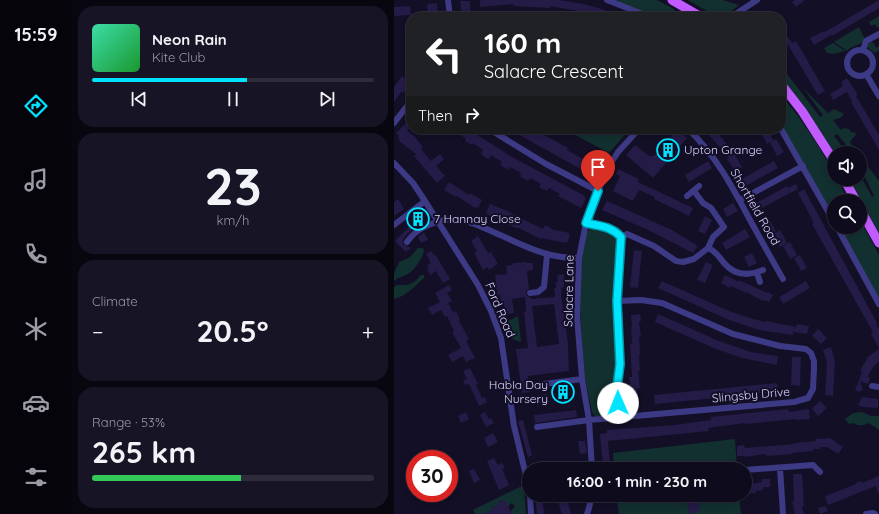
<!DOCTYPE html>
<meta charset="utf-8">
<style>
:root{--surface:#0e0b1c;--page:#171425;--text:#f1f3f6;--muted:#9b9ba3;--line:#2e2b3b;--accent:#00e5ff}
body{margin:0;font-family:Quicksand,sans-serif;background:var(--page);color:var(--text);height:100vh;display:flex;flex-direction:column;font-size:15px;white-space:nowrap}
*{box-sizing:border-box;margin:0}
p{font-size:13px;color:var(--muted)}
.icon{flex:none;width:22px;height:22px;fill:none;stroke:currentColor;stroke-width:2;stroke-linecap:round;stroke-linejoin:round}
.map{position:relative;flex:1;overflow:hidden}
.details{display:flex;flex-direction:column;gap:6px;padding:6px;background:#08060f;width:322px}
.details>*{flex:none}
.hud{position:absolute;left:12px;top:12px;width:380px;height:122px;border-radius:16px;box-shadow:0 2px 6px #0003,0 0 0 1px var(--line);background:#202124;color:#fff;overflow:hidden}
.controls{position:absolute;left:433px;top:146px;display:grid;gap:8px}
.controls a{display:grid;place-items:center;width:40px;height:40px;border-radius:50%;background:var(--surface);box-shadow:0 2px 6px #0003,0 0 0 1px var(--line);font-size:20px}
.speed{position:absolute;left:12px;top:450px;display:flex;gap:8px;font-size:20px;font-weight:700;text-align:center}
.speed>*{display:grid;place-content:center;width:52px;height:52px;border-radius:50%;background:var(--surface);box-shadow:0 2px 6px #0003,0 0 0 1px var(--line);line-height:1}
.speed .limit{border:6px solid #d22;background:#fff;color:#111}
.pin{position:absolute;display:grid;place-items:center;width:34px;height:34px;color:#fff;margin:-41px -17px;border-radius:50% 50% 50% 0;rotate:-45deg;box-shadow:0 0 4px #0007}
.pin .icon{rotate:45deg}
.me{position:absolute;width:44px;margin:-22px;rotate:359deg;stroke-linejoin:round;filter:drop-shadow(0 0 3px #0008)}
.turn{display:flex;align-items:center;gap:14px;height:84px;padding:0 12px;font-size:18px}
.turn .icon{width:52px;height:52px;stroke-width:2.5}
.turn b{display:block;font-size:28px;line-height:34px}
.then{display:flex;align-items:center;height:38px;padding:0 12px;background:#0003;gap:8px;font-size:15px}
.big{font-size:30px;font-weight:700;line-height:1.1}
.details .card{flex:1;display:flex;flex-direction:column;justify-content:center;gap:6px;min-width:0;padding:0 14px;border-radius:16px;background:var(--page)}
.details .dial{align-items:center;gap:0}
.dial b{font-size:52px;line-height:1}
.song{display:flex;align-items:center;gap:12px}
.cover{width:48px;height:48px;border-radius:6px;background:linear-gradient(135deg,hsl(160 70% 55%),hsl(130 70% 35%))}
.played{height:4px;border-radius:2px;background:linear-gradient(90deg,var(--accent) 55%,var(--line) 55%)}
.keys{display:flex;justify-content:space-around;direction:ltr}
.heat{display:flex;justify-content:space-between;align-items:center;font-size:22px;direction:ltr}
.charge{height:6px;border-radius:3px;background:linear-gradient(90deg,#34c759 53%,var(--line) 0)}
.trip{position:absolute;left:128px;top:462px;width:230px;height:40px;border-radius:20px;background:var(--surface);box-shadow:0 2px 6px #0003,0 0 0 1px var(--line);font-weight:700;line-height:40px;text-align:center}
main{display:flex;flex:1;min-height:0}
.tab-bar{display:flex;flex-direction:column;width:72px;justify-content:space-around;align-items:center;background:#06040b;color:var(--muted)}
.tab-bar .icon{width:28px;height:28px}
.tab-bar .selected{color:var(--accent)}
.tab-bar b{font-size:18px;color:var(--text)}
.map>svg:first-child{display:block}
.green{fill:#12302f}
.building{fill:#241b47;fill-rule:evenodd}
.lines{fill:none;stroke-linecap:round;stroke-linejoin:round}
.street{stroke:#3d3a85;stroke-width:6}
.primary{stroke:#c25bff;stroke-width:9}
.route-casing{stroke:#0095a6;stroke-width:10}
.route{stroke:#00e5ff;stroke-width:7}
.labels{text-anchor:middle;stroke-width:4;stroke-linejoin:round;paint-order:stroke}
.poi-label{font-size:12px;fill:#d9d4ff;stroke:#130f26;text-anchor:start}
.street-label{font-size:12px;fill:#d9d4ff;stroke:#130f26}
</style>
<main>
<nav class="tab-bar">
<b>15:59</b>
<svg class="icon selected" aria-label="directions" viewBox="0 0 24 24"><path d="M12 3l9 9-9 9-9-9zM9 14v-3h6M13 9l2 2-2 2"/></svg>
<svg class="icon" aria-label="music" viewBox="0 0 24 24"><path d="M9 18V5l10-2v13"/><circle cx="6" cy="18" r="3"/><circle cx="16" cy="16" r="3"/></svg>
<svg class="icon" aria-label="phone" viewBox="0 0 24 24"><path d="M5 4h4l2 5-3 2q2 4 5 5l2-3 5 2v4C11 20 4 13 5 4z"/></svg>
<svg class="icon" aria-label="climate" viewBox="0 0 24 24"><path d="M12 3v18M4 7l16 10M4 17L20 7"/></svg>
<svg class="icon" aria-label="car" viewBox="0 0 24 24"><path d="M5 17H2v-5l4-1 3-4h7l3 4 3 1v5h-3M9 17h6M6 11h13"/><circle cx="7" cy="17" r="2"/><circle cx="17" cy="17" r="2"/></svg>
<svg class="icon" aria-label="filters" viewBox="0 0 24 24"><path d="M4 7h16M4 17h16"/><circle cx="9" cy="7" r="2"/><circle cx="15" cy="17" r="2"/></svg>
</nav>
<section class="details">
<div class="card">
<div class="song"><i class="cover"></i><div><b>Neon Rain</b><p>Kite Club</p></div></div>
<div class="played"></div>
<div class="keys"><svg class="icon" aria-label="previous" viewBox="0 0 24 24"><path d="M18 5L8 12l10 7zM5 5v14"/></svg><svg class="icon" aria-label="pause" viewBox="0 0 24 24"><path d="M8 5v14M16 5v14"/></svg><svg class="icon" aria-label="next" viewBox="0 0 24 24"><path d="M6 5l10 7-10 7zM19 5v14"/></svg></div>
</div>
<div class="card dial"><b>23</b><p>km/h</p></div>
<div class="card"><p>Climate</p>
<div class="heat"><a>−</a><b class="big">20.5°</b><a>+</a></div>
</div>
<div class="card"><p>Range · 53%</p><b class="big">265 km</b><div class="charge"></div></div>
</section>
<div class="map">
<svg width="485" height="514" viewBox="0 0 485 514">
<rect width="100%" height="100%" fill="#130f26"/>
<path class="green" d="M218,0H263L280,9L282,17H261Z
M294,0H329L345,5L335,13L323,17Z
M100,14L158,17H100Z
M485,16V27L483,28L481,24L477,26L475,22Z
M465,27L471,39C465,47 459,44 453,51L440,42Z
M477,42L480,43L482,48L485,46V50L481,53L473,47L474,44Z
M439,43L451,51L440,54L433,53L430,48Z
M387,66L426,117L429,115L409,88L434,113L440,109L450,114L446,118L439,120L447,130L450,128L455,129L457,132L463,133L456,142L464,153H459L443,134L440,136L453,153H440L405,100L387,77Z
M387,95C409,121 424,144 440,173V179H443L455,201H440V218L387,126Z
M170,129H236L215,153Z
M466,156L485,181V237L453,179H466V175L478,197L480,196L468,171L466,174Z
M466,220L485,255V300L445,227H466Z
M203,227C211,230 223,233 224,244L219,290L222,366L220,410C215,417 209,417 201,416L198,412L190,374L185,294L186,261L192,233L197,228Z
M24,248H29L30,251C29,258 19,272 12,275C8,277 4,277 0,281V274L5,262L15,258Z
M27,275H30V278C21,286 11,297 0,299V287C5,283 8,286 13,285C19,284 23,279 27,275Z
M124,316L127,342L119,339L112,322Z
M468,412L477,416H485V430L475,423C469,426 465,426 459,423L455,424L451,419L459,413Z
M341,439L343,469H220L219,453Z
M130,485L132,514H118L117,511L121,506L117,503L114,507L107,500L105,501L104,507L101,506L98,507L99,509L92,514H81L79,510Z
M222,495H345L347,514H225Z"/>
<path class="building" d="M86,0H165L190,4L228,15V17H200L190,14V12L156,6V8L119,6V4L86,7Z
M401,0H411L402,7L398,2Z
M485,0V8L438,36L437,35L420,45L416,38L430,31L431,32Z
M66,1H76L77,17H68Z
M43,3L44,17H34L33,4Z
M16,6L17,15L0,16V7Z
M387,30L399,43L402,41L431,91L424,95L394,45L391,48L387,44Z
M8,76L14,81L11,85L13,87L9,93L7,92L0,102V87Z
M453,78L464,95L462,96L485,135V150L457,102L458,101L453,92L439,100L436,94L449,86L447,82Z
M17,118V126L13,130L21,137L29,147L27,149L37,161L46,154L50,159L42,166L51,176L43,183L20,156L22,154L5,141L6,140L4,138L5,136L2,133Z
M58,129H74L118,157L191,196L190,197L192,198L187,208L164,196L166,194L155,188L153,191L145,187L147,184L136,178L134,181L126,176L127,173L116,167L114,170L106,165L108,162L97,155L95,159L91,157L87,154L89,150L79,143L78,145L71,141L72,139Z
M115,129H139L174,148L173,150L204,168L200,176L197,175Z
M310,129H320L338,150L348,167L341,171L333,159L335,158Z
M365,129H373L379,140L373,144Z
M283,130L293,138L259,178L232,155L241,145L255,156H260Z
M382,139L390,152L383,156L376,142Z
M314,161L318,168L295,182L291,175Z
M380,161L384,168L350,187L346,180Z
M224,169L245,179L244,182L299,208L295,216L260,199L261,197L245,190L239,201L219,191L226,176L222,174Z
M55,182L75,195L76,193L88,200L84,208L81,207V208L63,196L62,197L50,190Z
M402,184L404,189L362,211L359,205L393,186L394,188Z
M410,189L483,323L482,324L485,329V348L477,334L479,332L418,224L420,223L404,193Z
M4,199L10,209L0,216V202Z
M213,201L278,230L304,246L299,253L252,229L208,210Z
M339,203L344,211L333,217L329,209Z
M96,204L116,212V213L149,229L151,225L160,230L176,233L174,242H172V243L147,238L146,239L125,228H122L114,225L113,222L103,217L102,218L94,215L95,214L92,213Z
M25,215L30,222L18,229L9,239V244L17,248L12,252L1,241L21,221L19,219Z
M311,216L318,220L311,234L304,231Z
M375,218L382,232L375,235L368,221Z
M351,229L356,237L332,250L328,243Z
M386,230L393,243L386,247L379,234Z
M30,232L34,240L27,243L24,237Z
M84,236L94,253L97,252L104,264L95,270L94,267L89,270L80,253L83,251L77,241Z
M396,242L403,255L396,259L389,246Z
M240,250L248,251L244,288L236,287Z
M37,251L40,255L41,254L56,279L49,283L42,271L36,275L33,269L35,268L33,265L37,263L32,254Z
M358,253L363,263L355,267L350,257Z
M406,255L413,268L407,271L400,258Z
M132,262V263H139V270L133,271L135,289L133,290L132,293L133,296L136,297L137,299L161,297L160,288H162V282L164,281L163,275L170,274V287L167,288L168,294H167L174,343L175,371L134,376L136,392L128,393L122,349L134,348L130,312H132L131,297L118,299L120,313L113,314L112,308H110L109,301L107,302L106,295H103V289H101L100,282H102L101,275L113,274L112,266L118,265L119,263ZM160,304L165,344L143,347L138,306Z
M312,262L319,265L311,283L303,280Z
M331,275L345,282V280L358,286L373,293L374,292L379,295L375,302L370,300L369,301L352,292V293L337,286L336,288L327,283Z
M268,281L335,311L356,318L371,322L372,321L402,327L403,324L415,326L413,334L399,332V335L365,330L335,320L264,288Z
M412,281L416,288L389,304L385,297Z
M55,285L58,290L53,293L58,301L54,303L59,312L62,311L66,320L65,321L75,339L72,341L81,358L72,362L69,356L58,362L54,355L67,348L58,332L60,331L53,316L51,317L47,310L38,315L34,308L46,302L41,293Z
M246,314L247,321L245,322L247,337H245L246,354L245,355L246,371H244L246,388H243L245,408L236,409L235,394H237L235,377H238L236,344L238,343L237,327L238,326L237,315Z
M264,314L325,341L357,352L384,356L383,365L348,358L322,349L261,322Z
M424,329L433,338L427,344L418,336Z
M437,347L441,362L439,396L431,395L433,362L429,350Z
M485,349V362L480,366L476,372L474,377L476,378L474,384L466,381L469,390L463,392L461,386H463L468,372L466,370L473,359L472,358Z
M398,357H407L406,386L397,385Z
M76,368L84,384L82,385L88,398L91,397L93,402L85,406L75,384L71,385L69,380L73,379L69,371Z
M383,383L384,392L261,404L260,395Z
M179,386L181,396L168,398L167,396L159,397L158,389Z
M153,394L154,401L138,403L137,396Z
M468,397L484,399V408L469,407L464,405Z
M426,401L433,408L424,416L418,409Z
M394,409L395,412L415,409L416,419L402,420V419L351,424V423L314,428L315,431L214,441L216,464L209,465L206,434L213,433V430L281,425L317,420V417Z
M182,410L183,417L141,423L140,415Z
M72,412L75,419L67,423L64,416Z
M91,412L95,419L97,418L100,423L92,427L86,415Z
M129,420L138,455L134,457L124,421Z
M99,433L104,442L94,447L90,438Z
M436,438L449,447L444,454L433,447H426V449H419V451L398,453V454L373,456L372,454L351,457V456H343V446L350,445L351,448L401,444V443L422,441V439Z
M184,441H191L193,453L186,454Z
M100,458L104,465L108,463L111,468L108,469L115,485L105,490L93,461Z
M142,463L143,469H137L136,464Z
M80,469L86,480L80,483L75,471Z
M399,474H408L410,506L408,507L410,514H401L398,501H400Z
M485,476V493H484L482,486L434,505L431,496L462,484V483L468,481V483Z
M368,479H376V487H369V490L362,491V493L351,494V485L368,482Z
M31,493H39L41,497L34,500Z
M141,495H148L150,514H143Z
M162,495H172L177,514H168Z
M291,495H302L306,508H305L306,511L297,514L295,511Z
M107,500L111,501L118,514H90L99,509L98,507L104,505L105,501Z
M432,506L434,511L426,514L424,508Z"/>
<g class="lines">
<path class="street" d="M54,0L56,17
M213,0L256,17
M337,17L363,0
M469,50L472,41L485,34
M453 63a13 13 0 1 1 26 0a13 13 0 1 1-26 0Z
M472,74L485,96
M0,123L17,101
M95,129L152,164L204,191
M294,129C321,154 339,188 356,220C367,240 378,260 389,279
M387,129L440,222
M0,163L19,183L31,201L84,285L97,311L107,338L120,426L135,488
M293,196L305,186
M346,200L409,166
M192,223C205,226 217,226 227,237L223,301L226,364L223,387L225,418
M0,225L31,201
M443,227L485,304
M227,237L233,234L260,246L282,261L289,262L300,259L314,248L319,237L330,227L317,208L309,203L300,191
M13,242C15,239 18,236 21,233C29,226 50,218 61,219C73,220 84,225 95,230C125,243 151,259 185,258
M314,248C322,251 325,257 330,263C341,276 355,276 369,270
M363,273L366,282
M136,293L144,292L150,287L153,255
M150,384L188,379
M478,386L485,387
M143,427L195,420L400,402L414,398L419,389L420,368V361L417,353L412,349L386,346L339,334L268,303L247,300L223,301
M386,468L389,514
M198,469L195,420L188,379L183,316L185,258L192,223L197,207L215,166L224,152L245,129
M351,470L419,465L426,472
M136,495L137,514
M193,514L195,508L198,495
M472,514L479,513L481,514"/>
<path class="primary" d="M278,0L307,17
M387,84L408,111L440,161
M450,179L462,201
M466,209L485,243"/>
</g>
<g class="lines">
<g class="route-casing">
<path id="route" d="M204,191L192,223C205,226 217,226 227,237L223,301L226,364L223,387L224,403"/>
</g>
<use href="#route" class="route"/>
</g>
<defs>
<g id="building-ring" transform="scale(1.15)"><circle r="9.5" fill="#130f26" stroke="#00e5ff" stroke-width="1.5"/><path d="M-4-6H4V6H1V3H-1V6H-4ZM-2.5-4.3h1.7v1.8h-1.7ZM.8-4.3h1.7v1.8H.8ZM-2.5-1h1.7V.8h-1.7ZM.8-1h1.7V.8H.8Z" fill="#00e5ff"/></g>
</defs>
<g fill-rule="evenodd">
<use href="#building-ring" x="274" y="150"/>
<use href="#building-ring" x="24" y="219"/>
<use href="#building-ring" x="169" y="392"/>
</g>
<g class="labels">
<g class="poi-label">
<text x="290" y="154">Upton Grange</text>
<text x="40" y="223">7 Hannay Close</text>
<text x="154" y="389" text-anchor="end">Habla Day<tspan x="154" dy="14">Nursery</tspan></text>
</g>
<g class="street-label">
<text transform="translate(361 207) rotate(60)" y="4">Shortfield Road</text>
<text transform="translate(175 291) rotate(-89)" y="4">Salacre Lane</text>
<text transform="translate(106 310) rotate(67)" y="4">Ford Road</text>
<text transform="translate(357 395) rotate(-5)" y="4">Slingsby Drive</text>
</g>
</g>
</svg>
<div class="controls">
<a><svg class="icon" aria-label="sound" viewBox="0 0 24 24"><path d="M4 9h4l5-4v14l-5-4H4zM17 9q2 3 0 6"/></svg></a>
<a><svg class="icon" aria-label="search" viewBox="0 0 24 24"><circle cx="10" cy="10" r="6"/><path d="M15 15l6 6"/></svg></a>
</div>
<div class="speed"><div class="limit">30</div></div>
<div class="pin" style="left:204px;top:191px;background:#d93025"><svg class="icon" aria-label="arrive" viewBox="0 0 24 24"><path d="M6 21V4h12l-3 4 3 4H6"/></svg></div>
<svg class="me" style="left:224px;top:403px" viewBox="-20 -20 40 40"><circle r="19" fill="#fff"/><path d="M0-13L10 11 0 6-10 11z" fill="#00e5ff"/></svg>
<div class="trip">16:00 · 1 min · 230 m</div>
<div class="hud">
<div class="turn"><svg class="icon" aria-label="left" viewBox="0 0 24 24"><path d="M17 20v-9H6M10 6l-5 5 5 5"/></svg><div><b>160 m</b>Salacre Crescent</div></div>
<div class="then">Then<svg class="icon" aria-label="right" viewBox="0 0 24 24"><path d="M7 20v-9h11M14 6l5 5-5 5"/></svg></div>
</div>
</div>
</main>
